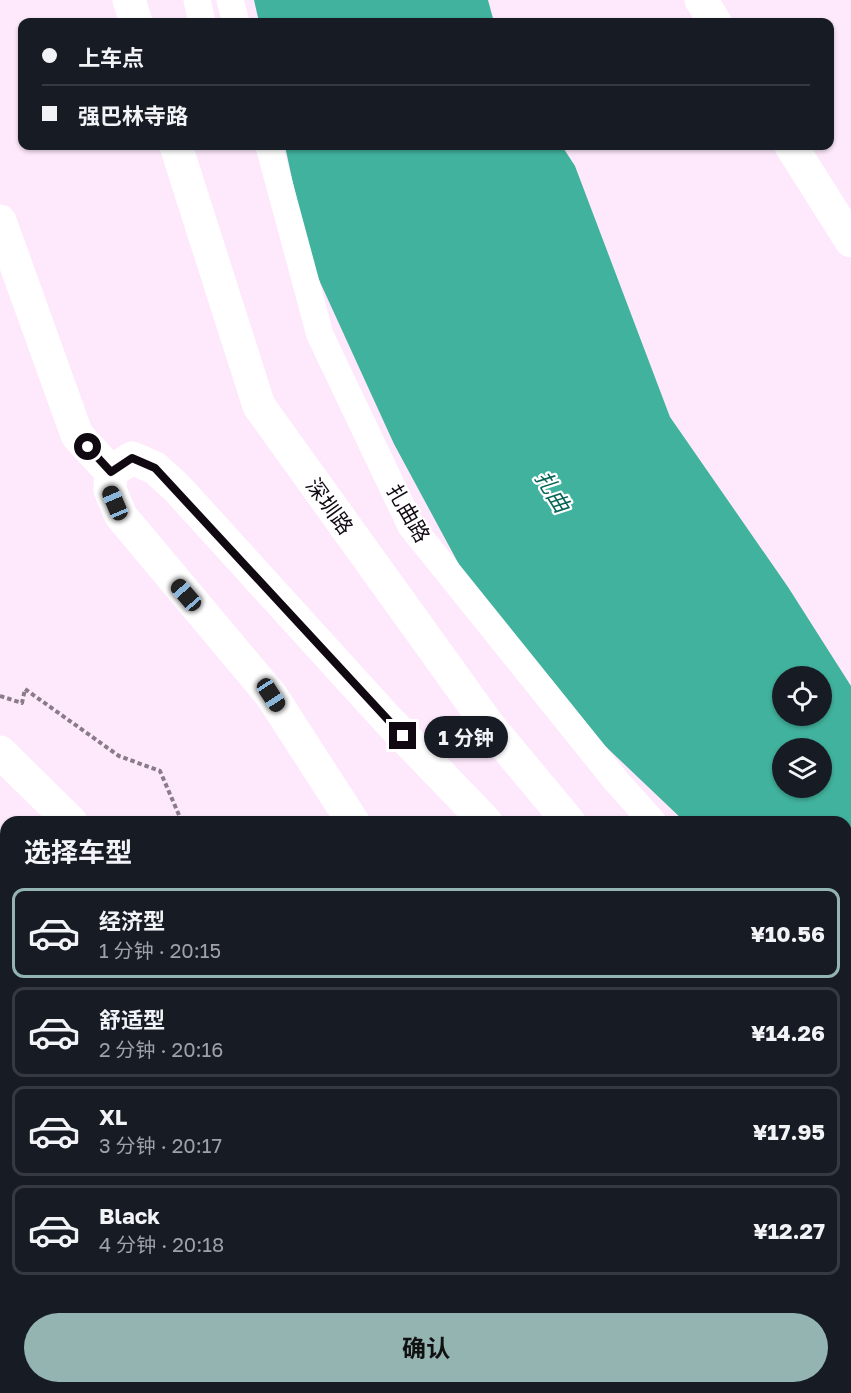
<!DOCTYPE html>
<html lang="zh">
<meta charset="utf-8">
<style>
body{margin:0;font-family:"Golos Text","Noto Sans SC",sans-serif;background:#242831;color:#f1f3f6;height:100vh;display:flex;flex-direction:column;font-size:22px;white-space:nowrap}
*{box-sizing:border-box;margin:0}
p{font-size:20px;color:#9ea1a6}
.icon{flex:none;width:33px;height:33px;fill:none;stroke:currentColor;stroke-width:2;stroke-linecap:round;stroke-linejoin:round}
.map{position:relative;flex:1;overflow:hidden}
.sheet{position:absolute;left:0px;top:816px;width:852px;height:578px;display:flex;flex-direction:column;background:#171b24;border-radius:18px 18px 0 0;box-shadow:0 2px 4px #0004}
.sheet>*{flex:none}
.guide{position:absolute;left:18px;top:18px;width:816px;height:132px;border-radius:12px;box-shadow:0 2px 4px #0004;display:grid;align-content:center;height:132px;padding:0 24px;background:#171b24}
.fabs{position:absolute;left:772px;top:666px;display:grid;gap:12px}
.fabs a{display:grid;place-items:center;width:60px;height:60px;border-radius:50%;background:#171b24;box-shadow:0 2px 4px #0004;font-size:30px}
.end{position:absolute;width:27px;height:27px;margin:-14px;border:8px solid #110911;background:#fff;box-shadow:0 0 0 3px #fff}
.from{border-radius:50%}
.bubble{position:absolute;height:42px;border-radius:21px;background:#171b24;box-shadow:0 2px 4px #0004;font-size:20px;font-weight:700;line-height:42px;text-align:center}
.car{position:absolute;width:18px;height:36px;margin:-18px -9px;border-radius:8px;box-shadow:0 0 4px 2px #0007;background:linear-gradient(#222 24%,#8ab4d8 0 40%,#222 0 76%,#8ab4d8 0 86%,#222 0)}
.guide b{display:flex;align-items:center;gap:21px;height:57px;font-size:22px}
.guide b+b{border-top:2px solid #363941}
.guide i{width:15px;height:15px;background:#f1f3f6}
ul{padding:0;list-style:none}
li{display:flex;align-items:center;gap:18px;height:90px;margin:0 12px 9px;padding:0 12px;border:3px solid #363941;border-radius:12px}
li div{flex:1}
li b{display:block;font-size:22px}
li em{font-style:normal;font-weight:700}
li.on{border-color:#93b4b0}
li>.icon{width:54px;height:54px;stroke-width:1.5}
h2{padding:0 24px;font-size:27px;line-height:72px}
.button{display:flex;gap:12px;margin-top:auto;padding:12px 24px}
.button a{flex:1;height:69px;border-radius:36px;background:#93b4b0;color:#111;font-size:24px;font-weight:700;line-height:69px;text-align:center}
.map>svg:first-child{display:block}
.water{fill:#41b29d;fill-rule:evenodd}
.building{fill:#f6b8f4}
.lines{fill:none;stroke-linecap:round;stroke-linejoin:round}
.path{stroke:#8a7b89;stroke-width:4;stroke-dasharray:4.5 3;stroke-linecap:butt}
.service{stroke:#fff;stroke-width:14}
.minor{stroke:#fff;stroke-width:27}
.tertiary{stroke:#fff;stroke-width:33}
.secondary{stroke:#fff;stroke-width:33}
.primary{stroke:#fff;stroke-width:33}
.route{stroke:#110911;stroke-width:8}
.labels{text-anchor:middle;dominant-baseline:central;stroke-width:4.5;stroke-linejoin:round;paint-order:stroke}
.street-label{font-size:21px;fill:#110911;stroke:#fff}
.water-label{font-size:22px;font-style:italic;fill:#066557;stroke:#fff}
</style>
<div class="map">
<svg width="851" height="1393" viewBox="0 0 851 1393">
<rect width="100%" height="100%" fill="#fee9fc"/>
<!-- water -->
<path class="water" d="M254 0H488L494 22H259Z
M285 146H562L575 166 670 417 788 587 851 686V990L846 984V822H685L602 743 462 570 394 444 309 258ZM783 676H822V716H783ZM783 748H822V788H783Z"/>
<!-- building -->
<path class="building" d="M851 1070V1099L846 1103V1074Z
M846 1106 851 1112V1151L846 1144Z
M846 1258 851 1264V1276L846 1280Z
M851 1293V1314L847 1316 851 1321V1356L846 1349V1297Z
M98 1388H126L129 1393H86Z
M152 1388H167L155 1393Z
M258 1388H284L286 1393H245Z
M438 1388H460L462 1393H440Z
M524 1388H541L545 1393H528Z
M784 1388H817L822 1393H789Z"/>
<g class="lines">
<!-- path -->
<path class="path" d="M0 696 22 703 25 689 119 756 160 771 182 822
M846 1168 851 1174"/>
<!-- service -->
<path class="service" d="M140 1388 143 1393
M301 1388 304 1393
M52 1393 64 1388
M201 1393 213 1388"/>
<!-- minor -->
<path class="minor" d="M197 0 202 22
M230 0 236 22
M269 146 320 335 411 526 617 782 653 822
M846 1037 851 1042
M0 1230 6 1226
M389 1393 394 1388"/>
<!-- tertiary -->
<path class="tertiary" d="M0 221 77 435 111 472
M0 752 71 822
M353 822 271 695 121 516 110 490 111 472 132 458 155 468 177 488 387 719 486 822
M601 1388 605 1393
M703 1388 707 1393"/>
<!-- secondary -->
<path class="secondary" d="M129 0 136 22
M176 146 259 406 489 726 569 822
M846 1207 851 1213"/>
<!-- primary -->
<path class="primary" d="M701 0 715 22
M791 146 851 241
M846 998 851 994"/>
</g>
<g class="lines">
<!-- route -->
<path class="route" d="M88 447 111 472 132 458 155 468 403 736"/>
</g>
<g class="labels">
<!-- street labels -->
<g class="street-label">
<text transform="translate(330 506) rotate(54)">深圳路</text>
<text transform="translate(409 513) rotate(60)">扎曲路</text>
</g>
<!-- water labels -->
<g class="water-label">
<text transform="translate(553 491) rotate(58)">扎曲</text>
</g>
</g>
</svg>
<div class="fabs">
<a><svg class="icon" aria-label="locate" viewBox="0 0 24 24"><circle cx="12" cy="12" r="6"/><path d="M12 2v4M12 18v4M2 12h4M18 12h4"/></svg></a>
<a><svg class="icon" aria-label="layers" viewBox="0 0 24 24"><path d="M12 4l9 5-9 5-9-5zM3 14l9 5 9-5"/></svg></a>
</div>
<i class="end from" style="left:88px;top:447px"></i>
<i class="end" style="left:403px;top:736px"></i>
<div class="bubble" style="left:424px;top:716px;width:84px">1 分钟</div>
<i class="car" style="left:115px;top:503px;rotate:337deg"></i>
<i class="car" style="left:186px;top:595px;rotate:319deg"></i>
<i class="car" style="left:271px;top:695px;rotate:147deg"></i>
<div class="guide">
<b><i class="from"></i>上车点</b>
<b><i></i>强巴林寺路</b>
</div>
<section class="sheet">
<h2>选择车型</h2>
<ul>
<li class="on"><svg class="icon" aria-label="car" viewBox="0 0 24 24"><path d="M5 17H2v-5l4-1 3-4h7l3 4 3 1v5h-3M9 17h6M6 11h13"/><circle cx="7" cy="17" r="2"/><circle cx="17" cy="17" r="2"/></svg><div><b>经济型</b><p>1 分钟 · 20:15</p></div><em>¥10.56</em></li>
<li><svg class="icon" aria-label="car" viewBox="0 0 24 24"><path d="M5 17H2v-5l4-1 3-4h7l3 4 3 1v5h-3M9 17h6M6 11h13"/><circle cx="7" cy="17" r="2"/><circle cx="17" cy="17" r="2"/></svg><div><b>舒适型</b><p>2 分钟 · 20:16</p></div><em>¥14.26</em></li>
<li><svg class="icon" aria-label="car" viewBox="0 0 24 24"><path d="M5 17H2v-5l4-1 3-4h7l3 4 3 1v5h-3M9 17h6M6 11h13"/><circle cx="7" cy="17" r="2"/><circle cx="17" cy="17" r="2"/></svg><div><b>XL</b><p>3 分钟 · 20:17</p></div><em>¥17.95</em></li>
<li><svg class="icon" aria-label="car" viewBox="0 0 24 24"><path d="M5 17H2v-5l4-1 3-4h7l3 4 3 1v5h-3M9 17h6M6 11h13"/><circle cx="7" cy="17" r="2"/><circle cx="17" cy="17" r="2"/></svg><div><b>Black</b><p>4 分钟 · 20:18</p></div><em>¥12.27</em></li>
</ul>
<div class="button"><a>确认</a></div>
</section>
</div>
